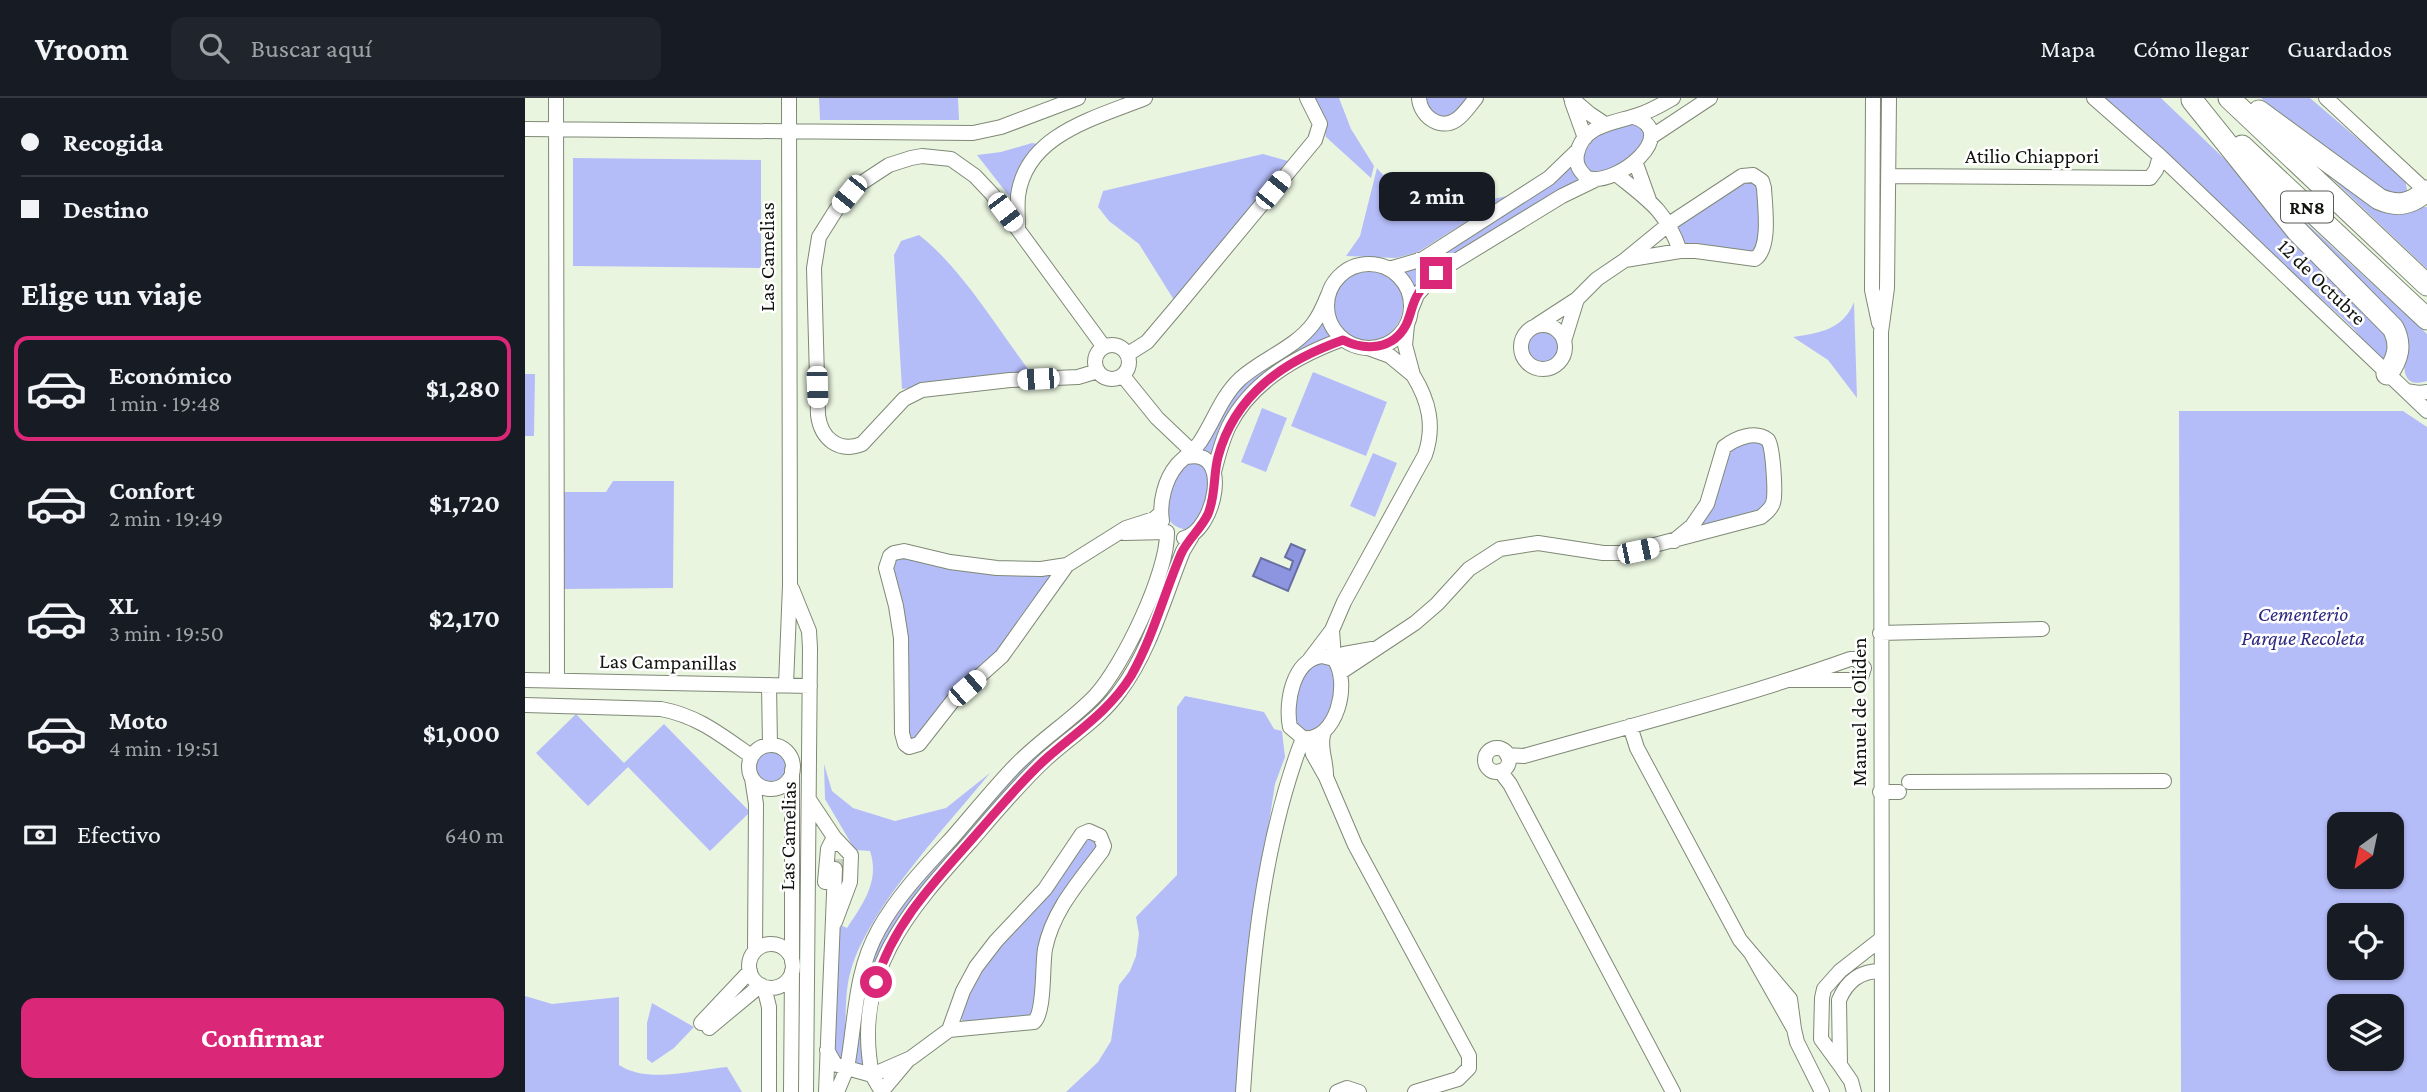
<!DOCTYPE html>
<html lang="es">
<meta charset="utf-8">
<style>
body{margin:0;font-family:"Crimson Pro",serif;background:#20242c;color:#f1f3f6;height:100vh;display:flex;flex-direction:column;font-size:26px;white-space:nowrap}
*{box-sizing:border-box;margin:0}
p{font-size:23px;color:#9ea1a6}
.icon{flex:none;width:38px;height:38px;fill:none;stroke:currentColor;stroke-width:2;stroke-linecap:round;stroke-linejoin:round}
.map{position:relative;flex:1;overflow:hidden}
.side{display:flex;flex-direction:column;background:#171b24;width:525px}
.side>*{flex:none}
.banner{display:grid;align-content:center;height:154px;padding:0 21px;background:#171b24}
.needle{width:46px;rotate:213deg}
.controls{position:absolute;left:1802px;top:714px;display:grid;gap:14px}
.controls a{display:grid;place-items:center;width:77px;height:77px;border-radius:14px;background:#171b24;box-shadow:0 2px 5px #0004;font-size:35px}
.end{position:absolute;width:32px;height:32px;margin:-16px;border:9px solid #db2777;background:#fff;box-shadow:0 0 0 4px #fff}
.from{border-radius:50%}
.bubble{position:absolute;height:49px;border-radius:14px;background:#171b24;box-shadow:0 2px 5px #0004;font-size:23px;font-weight:700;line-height:49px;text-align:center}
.car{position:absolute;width:21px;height:42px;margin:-21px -10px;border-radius:9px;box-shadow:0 0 5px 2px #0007;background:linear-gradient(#fff 24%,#345 0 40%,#fff 0 76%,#345 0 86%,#fff 0)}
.banner b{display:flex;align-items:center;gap:24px;height:66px;font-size:26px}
.banner b+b{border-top:2px solid #363941}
.banner i{width:18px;height:18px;background:#f1f3f6}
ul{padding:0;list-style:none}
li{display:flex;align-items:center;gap:21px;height:105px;margin:0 14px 10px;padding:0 7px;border:4px solid transparent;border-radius:14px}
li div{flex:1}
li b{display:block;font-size:26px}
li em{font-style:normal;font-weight:700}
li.current{border-color:#db2777}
li>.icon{width:63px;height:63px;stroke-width:1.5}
h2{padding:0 21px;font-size:32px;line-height:84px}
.pay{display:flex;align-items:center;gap:18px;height:77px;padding:0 21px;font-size:26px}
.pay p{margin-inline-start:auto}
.primary-button{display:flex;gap:14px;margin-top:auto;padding:14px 21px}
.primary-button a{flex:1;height:80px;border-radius:14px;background:#db2777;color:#fff;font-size:28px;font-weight:700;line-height:80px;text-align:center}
header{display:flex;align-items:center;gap:42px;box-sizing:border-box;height:98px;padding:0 35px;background:#171b24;border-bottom:2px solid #363941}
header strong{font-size:33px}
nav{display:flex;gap:38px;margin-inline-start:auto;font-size:24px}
.search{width:490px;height:63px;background:#20242c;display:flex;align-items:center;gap:18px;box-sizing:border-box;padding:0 24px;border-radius:14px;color:#9ea1a6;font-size:26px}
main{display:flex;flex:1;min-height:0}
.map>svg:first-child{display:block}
.green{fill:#b5bdf9;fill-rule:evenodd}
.water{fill:#8d95e1;stroke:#686fa2;stroke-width:2}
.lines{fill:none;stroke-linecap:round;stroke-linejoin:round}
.minor-tunnel{stroke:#cad3c1;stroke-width:14;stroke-dasharray:14 7;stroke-linecap:butt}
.minor-casing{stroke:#7f8976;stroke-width:16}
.highway-casing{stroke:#7f8976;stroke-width:23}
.minor{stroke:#fff;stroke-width:14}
.highway{stroke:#fff;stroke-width:21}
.route{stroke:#db2777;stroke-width:9}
.labels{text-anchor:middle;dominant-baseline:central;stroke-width:5;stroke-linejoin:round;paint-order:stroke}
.shield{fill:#fff;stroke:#595b57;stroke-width:2}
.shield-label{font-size:19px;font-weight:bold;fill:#12150f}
.street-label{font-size:21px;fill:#12150f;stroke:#fff}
.park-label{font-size:21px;font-style:italic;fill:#2e2980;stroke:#fff}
</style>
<header>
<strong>Vroom</strong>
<div class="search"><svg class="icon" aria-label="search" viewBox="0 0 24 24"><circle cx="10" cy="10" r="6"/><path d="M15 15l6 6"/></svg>Buscar aquí</div>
<nav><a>Mapa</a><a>Cómo llegar</a><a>Guardados</a></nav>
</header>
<main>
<section class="side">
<div class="banner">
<b><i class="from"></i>Recogida</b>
<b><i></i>Destino</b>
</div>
<h2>Elige un viaje</h2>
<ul>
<li class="current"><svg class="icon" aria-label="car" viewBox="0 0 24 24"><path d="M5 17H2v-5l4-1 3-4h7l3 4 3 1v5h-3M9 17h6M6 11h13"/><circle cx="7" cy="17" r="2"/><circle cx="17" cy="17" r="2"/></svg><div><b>Económico</b><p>1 min · 19:48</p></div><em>$1,280</em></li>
<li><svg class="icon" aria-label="car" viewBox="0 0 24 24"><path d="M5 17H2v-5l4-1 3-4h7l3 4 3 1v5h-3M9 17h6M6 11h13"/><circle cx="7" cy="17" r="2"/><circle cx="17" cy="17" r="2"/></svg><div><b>Confort</b><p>2 min · 19:49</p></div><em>$1,720</em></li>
<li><svg class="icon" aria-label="car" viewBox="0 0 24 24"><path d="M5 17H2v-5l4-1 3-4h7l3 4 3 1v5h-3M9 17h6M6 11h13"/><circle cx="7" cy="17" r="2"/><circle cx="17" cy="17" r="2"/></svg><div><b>XL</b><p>3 min · 19:50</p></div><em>$2,170</em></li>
<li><svg class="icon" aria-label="car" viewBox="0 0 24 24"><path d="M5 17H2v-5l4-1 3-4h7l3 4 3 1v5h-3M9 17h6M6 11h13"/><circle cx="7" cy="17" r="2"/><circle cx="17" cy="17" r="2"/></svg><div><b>Moto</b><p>4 min · 19:51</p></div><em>$1,000</em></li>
</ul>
<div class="pay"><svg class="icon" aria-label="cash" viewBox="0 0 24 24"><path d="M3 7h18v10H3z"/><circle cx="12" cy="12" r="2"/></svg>Efectivo<p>640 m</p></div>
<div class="primary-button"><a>Confirmar</a></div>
</section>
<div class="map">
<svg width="1902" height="994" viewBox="0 0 1902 994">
<rect width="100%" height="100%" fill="#eaf5e0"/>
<!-- green -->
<path class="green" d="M294 0H433L434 22H295Z
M785 0H814L826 31 849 68 846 80 801 39 799 29Z
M897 0H945L924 21 912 19Z
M1580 0H1636L1711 72 1862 228 1863 259 1858 261 1844 251 1829 231Z
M1736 0H1785L1880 81 1882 92 1878 97 1862 98 1780 37Z
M1105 22 1116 28 1122 37 1111 57 1078 76 1064 74 1057 67C1057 51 1073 34 1087 26 1092 24 1100 23 1105 22Z
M507 45 513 46 490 97 484 98 452 57 476 54Z
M1779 54 1884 109H1902V171Z
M738 56 763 63 649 202 614 146 584 123 573 109 578 93Z
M48 60 236 62V170L48 168Z
M1048 66 1058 81 1037 90 896 179 887 191 876 174 896 170 1034 80Z
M852 70C866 88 899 107 923 108 942 108 963 102 982 98L893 154 871 160 821 158 835 138Z
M1222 81 1234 86 1235 149 1229 157 1163 149 1154 143 1151 130Z
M1755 101 1902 236V283C1877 291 1879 271 1879 253Z
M394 137C436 169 474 233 506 275L377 291 369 157 376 143Z
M806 207a36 36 0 1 1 72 0a36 36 0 1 1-72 0Z
M1329 204 1332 300 1303 262 1268 239C1294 235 1318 232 1329 204Z
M799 218 800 226 810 239C790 243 774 252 757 264 717 290 697 314 688 362L677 354 701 308 720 284Z
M999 249a18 18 0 1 1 36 0a18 18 0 1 1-36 0Z
M788 274 862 304 841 358 766 328Z
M0 276H10L9 338H0Z
M737 310 762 320 741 374 716 364Z
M1654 313H1878L1902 329V994H1656ZM1867 726V779H1815V726ZM1867 817V870H1815V817ZM1867 908V961H1815V908Z
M1234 341 1239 344C1247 421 1247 411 1176 431L1173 423 1204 349Z
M848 355 872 365 850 419 825 408Z
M669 362 682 370C684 395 684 417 661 432 654 430 646 427 643 420 635 400 652 371 669 362Z
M88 383H149L148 490 39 491 38 394H81Z
M365 458 425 464 542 467 487 546 384 649Z
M787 565H804L812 577C809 602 809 615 789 633L772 631C765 595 767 594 787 565Z
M660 598 739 614 749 631 757 633 760 659 750 686 724 852 712 994H541L573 964 586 943 594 887 605 873 611 858 614 836 611 819 652 777V609Z
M51 616 99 665 139 626 225 714 185 753 103 669 63 708 11 655Z
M560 616 562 618 360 845 341 968 327 967 339 874 357 833 394 783 483 682Z
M229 668a16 16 0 1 1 32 0a16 16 0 1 1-32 0Z
M299 666 307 693 328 710 370 723 421 710 465 675C422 728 345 808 326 872 317 902 324 934 316 963L308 953 313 826 322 830C338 806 355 783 345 753L330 752 300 701Z
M561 737 571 740 573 749 542 790 512 913 505 920 440 926 434 918 452 875Z
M0 898 27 906 94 899V967C123 986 169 972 202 969L217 994H0Z
M127 905 169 929 149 950 127 965 122 961V925Z"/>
<!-- water -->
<path class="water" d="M766 446 780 452 763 493 728 478 736 460 765 472 768 463 760 459Z"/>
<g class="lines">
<!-- minor-tunnel -->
<path class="minor-tunnel" d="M316 761V771"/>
<!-- minor casing -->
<g class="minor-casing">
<path id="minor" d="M31 0 32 583
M894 0C895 17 914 33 931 22 939 17 945 7 951 0
M1046 0 1065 16 1080 26
M1348 0 1347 192 1354 225
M1569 0 1635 58 1902 313
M1801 0 1902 94
M1047 4 1060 40
M1109 19C1157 35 1092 89 1062 80 1055 73 1050 67 1052 56 1058 26 1090 25 1113 17 1126 13 1136 7 1148 0
M0 31 448 35 476 29 553 0
M1126 39 1185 0
M1110 63 1124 102
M1091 76C1123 102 1141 112 1155 153
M1364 78 1625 80 1631 72 1635 58
M493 131C493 120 492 109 493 98 501 36 571 20 620 0
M802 208a42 42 0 1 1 84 0a42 42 0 1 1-84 0Z
M864 171 898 161 1024 80 1053 52
M1052 201 1072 181 1100 162 1144 126 1217 78 1228 77 1237 83 1239 90C1240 109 1246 150 1230 161L1171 153H1155L1100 162
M886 212 892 197 911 175 1037 98 1070 82
M996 249a22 22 0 1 1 44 0a22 22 0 1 1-44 0Z
M1012 227 1052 201 1039 243
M570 264a17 17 0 1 1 34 0a17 17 0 1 1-34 0Z
M843 250 865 258 888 277 880 247 882 227
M603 256 622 244 650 211 790 42 795 26 782 0
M573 273 553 279 485 282 397 292 379 301 337 346C314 355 296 341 293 317L289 170 294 139 311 112 335 86 364 67 386 60 397 58 426 61 450 78 467 96 579 249
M598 278 632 320 672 358
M1881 293 1894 295 1902 294
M689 374C693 358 697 342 704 328 726 284 774 257 818 241
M637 423C634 405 640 381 652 367 659 359 668 354 675 344 689 323 696 299 715 281 737 261 770 250 788 226 795 217 799 207 803 197
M659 440C690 433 708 349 662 359
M542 467 516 471 472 470 425 464 379 453 369 455 365 458 361 470 371 508 376 540 377 635 380 646 384 649 394 646 430 600 477 558 542 467 601 430 629 421 636 415
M267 491 284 533 285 550 281 994
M807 532 809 561 819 556 847 551
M1355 535 1517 531
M797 558 809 561C826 584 812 644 778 640L765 629C760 605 768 561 797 558Z
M785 561 807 532 819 504 900 357C910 328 904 303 888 277
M816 574 890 525 912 506 944 471 975 451 1013 445 1078 455H1099L1236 419C1241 415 1246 411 1248 405 1251 396 1248 349 1243 342 1230 332 1211 340 1199 349L1182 406 1167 428 1149 443
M0 582 285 588
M244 587 245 647
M261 587 265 487 264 0
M0 607 136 611C173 618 196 637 226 658
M1105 628 1112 650 1215 842 1265 901 1269 931 1226 855
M784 640 788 656 801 679C802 664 793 647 799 634
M224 669a22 22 0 1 1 44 0a22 22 0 1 1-44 0Z
M960 662a12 12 0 1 1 24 0a12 12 0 1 1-24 0Z
M982 657 999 658C1108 627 1219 599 1325 561H1332L1339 570 1336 579 1329 582H1266
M267 672V864
M975 673 985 686 1148 994
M801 679 830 747 944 958V970L933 981 890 994
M227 680 231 706 230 853
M1384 684 1639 683
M1355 694H1374
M285 703 309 739 311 746
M300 784 303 751 309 739 326 757 325 784 310 824
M1356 841 1315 873 1299 891 1297 900 1296 941 1315 967 1314 902C1322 883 1335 873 1356 873
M224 868a22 22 0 1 1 44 0a22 22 0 1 1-44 0Z
M239 889 244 909V994
M176 925 225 873
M184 930 236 887
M1269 931 1272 944 1297 994
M424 932 438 893 451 869 471 843 520 791 557 736 564 733 575 738 579 748 577 753C554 784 528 812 520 851 517 869 520 914 509 924L424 932 386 960 347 977C327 875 383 813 446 743 470 715 494 686 521 661 546 638 575 621 595 593 625 553 639 500 658 453L667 438
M302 952 310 966 322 970C331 922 329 875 354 831 373 797 401 768 427 740 448 716 468 691 490 668 515 642 546 623 570 598 598 568 643 474 642 434L599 435
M1315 967 1326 983 1329 994
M357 993 383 962
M266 994 267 873
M301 994 310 771
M312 994 322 970 347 977 357 994
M718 994C726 875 735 752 778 640
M812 994 822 990 834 994
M1357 994 1356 234 1362 190 1364 0"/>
</g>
<!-- highway casing -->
<g class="highway-casing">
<path id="highway" d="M1704 0 1902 187
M1667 2 1772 133 1868 230C1877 247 1873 261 1862 276
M1734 13 1854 101C1872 109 1886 107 1901 93
M1717 48 1902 221"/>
</g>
<!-- minor -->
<use href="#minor" class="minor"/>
<!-- highway -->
<use href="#highway" class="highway"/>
</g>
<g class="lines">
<!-- route -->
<path class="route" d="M351 884C369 823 414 779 455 732 477 707 498 681 523 659 553 633 585 612 606 578 628 539 639 496 656 456 663 441 676 431 683 416 691 397 688 378 693 359 710 296 759 263 818 242 840 253 868 252 881 227 886 217 887 205 893 196 898 187 904 181 911 175"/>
</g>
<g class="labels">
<!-- shield labels -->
<rect class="shield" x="1756" y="93.5" width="52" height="31" rx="5"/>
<g class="shield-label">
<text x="1782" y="109">RN8</text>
</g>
<!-- street labels -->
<g class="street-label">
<text x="1507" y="58">Atilio Chiappori</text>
<text transform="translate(242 159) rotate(-90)">Las Camelias</text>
<text transform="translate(1797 184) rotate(44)">12 de Octubre</text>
<text transform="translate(143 564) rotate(1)">Las Campanillas</text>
<text transform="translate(1334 614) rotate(-90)">Manuel de Oliden</text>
<text transform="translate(263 738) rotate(-89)">Las Camelias</text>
</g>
<!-- park labels -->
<g class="park-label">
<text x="1778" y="516">Cementerio<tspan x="1778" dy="24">Parque Recoleta</tspan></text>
</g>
</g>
</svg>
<div class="controls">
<a><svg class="needle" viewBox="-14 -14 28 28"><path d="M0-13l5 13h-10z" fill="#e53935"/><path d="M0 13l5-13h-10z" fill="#9ea1a6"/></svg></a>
<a><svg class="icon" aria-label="locate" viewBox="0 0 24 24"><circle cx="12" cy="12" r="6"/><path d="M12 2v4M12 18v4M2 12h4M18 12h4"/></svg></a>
<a><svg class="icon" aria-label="layers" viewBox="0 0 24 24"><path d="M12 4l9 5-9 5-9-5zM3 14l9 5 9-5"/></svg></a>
</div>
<i class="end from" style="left:351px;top:884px"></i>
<i class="end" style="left:911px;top:175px"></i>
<div class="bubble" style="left:854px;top:74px;width:116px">2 min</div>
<i class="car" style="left:748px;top:92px;rotate:39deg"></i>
<i class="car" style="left:324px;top:96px;rotate:219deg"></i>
<i class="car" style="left:480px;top:114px;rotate:143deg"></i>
<i class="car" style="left:513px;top:281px;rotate:267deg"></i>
<i class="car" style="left:292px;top:289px;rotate:178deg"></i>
<i class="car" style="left:1113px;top:453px;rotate:78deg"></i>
<i class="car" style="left:442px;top:590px;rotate:49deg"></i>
</div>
</main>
